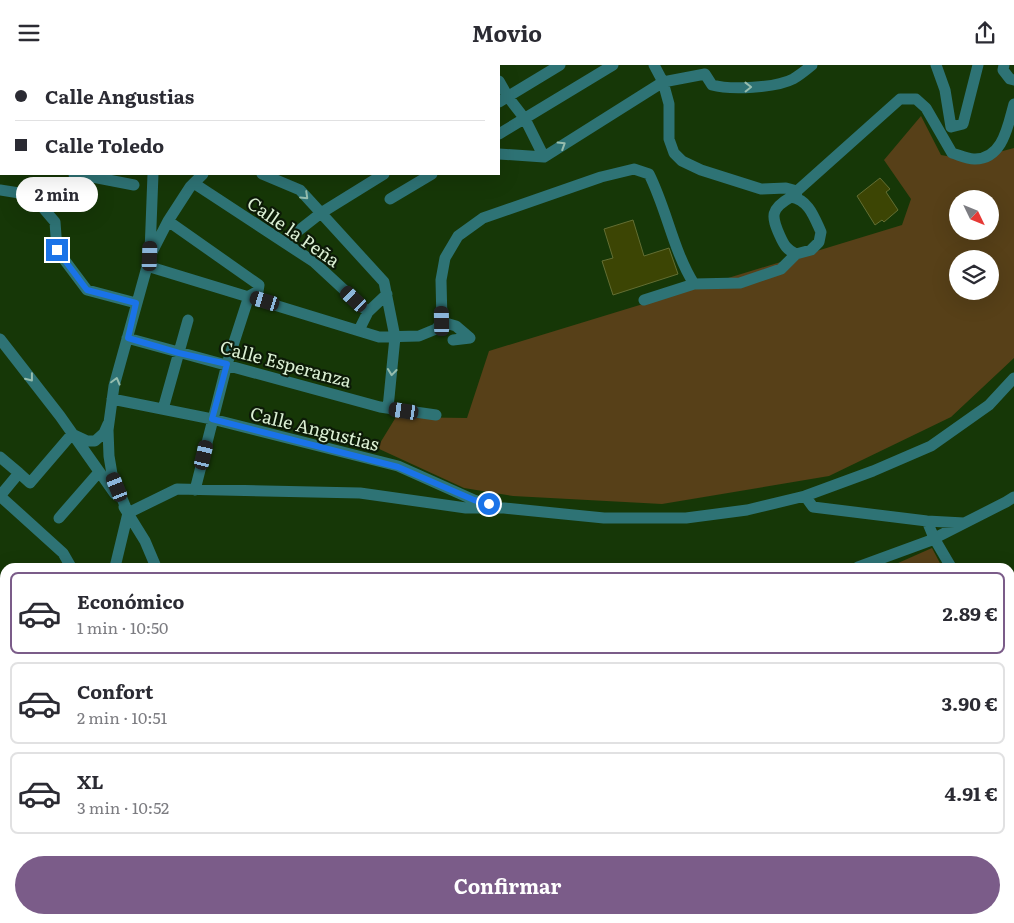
<!DOCTYPE html>
<html lang="es">
<meta charset="utf-8">
<style>
body{margin:0;font-family:Literata,serif;background:#f2f2f3;color:#2b2b33;height:100vh;display:flex;flex-direction:column;font-size:19px;white-space:nowrap}
*{box-sizing:border-box;margin:0}
p{font-size:16px;color:#7c7c81}
.icon{flex:none;width:28px;height:28px;fill:none;stroke:currentColor;stroke-width:2;stroke-linecap:round;stroke-linejoin:round}
.map{position:relative;flex:1;overflow:hidden}
.details{position:absolute;left:0px;top:498px;width:1015px;height:361px;display:flex;flex-direction:column;background:#fff;border-radius:15px 15px 0 0;box-shadow:0 5px 20px #0002}
.details>*{flex:none}
.banner{position:absolute;left:0px;top:0px;width:500px;height:110px;box-shadow:0 5px 20px #0002;display:grid;align-content:center;height:110px;padding:0 15px;background:#fff}
.needle{width:32px;rotate:133deg}
.buttons{position:absolute;left:949px;top:125px;display:grid;gap:10px}
.buttons a{display:grid;place-items:center;width:50px;height:50px;border-radius:50%;background:#fff;box-shadow:0 5px 20px #0002;font-size:25px}
.end{position:absolute;width:22px;height:22px;margin:-11px;border:6px solid #1a73e8;background:#fff;box-shadow:0 0 0 2px #fff}
.from{border-radius:50%}
.bubble{position:absolute;height:35px;border-radius:18px;background:#fff;box-shadow:0 5px 20px #0002;font-size:16px;font-weight:700;line-height:35px;text-align:center}
.car{position:absolute;width:15px;height:30px;margin:-15px -8px;border-radius:6px;box-shadow:0 0 4px 1px #0007;background:linear-gradient(#222 24%,#8ab4d8 0 40%,#222 0 76%,#8ab4d8 0 86%,#222 0)}
.banner b{display:flex;align-items:center;gap:18px;height:48px;font-size:19px}
.banner b+b{border-top:1px solid #e1e1e2}
.banner i{width:12px;height:12px;background:#2b2b33}
ul{padding:9px 0 0;list-style:none}
li{display:flex;align-items:center;gap:15px;height:82px;margin:0 10px 8px;padding:0 5px;border:2px solid #e1e1e2;border-radius:8px}
li div{flex:1}
li b{display:block;font-size:19px}
li em{font-style:normal;font-weight:700}
li.selected{border-color:#7b5c89}
li>.icon{width:45px;height:45px;stroke-width:1.5}
.primary-button{display:flex;gap:10px;margin-top:auto;padding:10px 15px}
.primary-button a{flex:1;height:58px;border-radius:30px;background:#7b5c89;color:#fff;font-size:20px;font-weight:700;line-height:58px;text-align:center}
header{display:flex;justify-content:space-between;align-items:center;height:65px;padding:0 15px;background:#fff;font-size:22px;font-weight:700}
.map>svg:first-child{display:block}
.green{fill:#574018;fill-rule:evenodd}
.building{fill:#3c4504;stroke:#636e33}
.lines{fill:none;stroke-linecap:round;stroke-linejoin:round}
.minor{stroke:#2e7375;stroke-width:11}
.rail{stroke:#76916b;stroke-width:3;stroke-dasharray:10 5;stroke-linecap:butt}
.oneway{stroke:#96bdae}
.route{stroke:#1a73e8;stroke-width:6}
.labels{text-anchor:middle;dominant-baseline:central;stroke-width:4.5;stroke-linejoin:round;paint-order:stroke}
.street-label{font-size:18px;fill:#dbefd4;stroke:#0c1a07}
</style>
<header><svg class="icon" aria-label="menu" viewBox="0 0 24 24"><path d="M4 6h16M4 12h16M4 18h16"/></svg>Movio<svg class="icon" aria-label="share" viewBox="0 0 24 24"><path d="M12 15V3M7 8l5-5 5 5M5 13v7h14v-7"/></svg></header>
<div class="map">
<svg width="1014" height="858" viewBox="0 0 1014 858">
<rect width="100%" height="100%" fill="#163707"/>
<!-- green -->
<path class="green" d="M921 51 941 90 969 95 1014 83V293L951 352 829 411 662 439 513 431 464 423 377 383 396 352 467 353 489 286 902 160 911 134 884 95ZM958 134H990V166H958ZM958 194H990V226H958Z
M932 483 942 502H889Z
M5 779V854H272L274 858H0V788Z"/>
<!-- building -->
<path class="building" d="M880 113 890 124 886 127 898 145 884 157 882 155 875 160 857 131Z
M633 155 644 191 669 183 678 209 613 230 602 196 613 193 604 164Z"/>
<g class="lines">
<!-- minor -->
<path class="minor" d="M374 0 375 1
M490 0 491 1
M654 0 663 17 669 39V74L674 88 682 96 701 105 761 124 786 123 797 126
M936 0 945 25 951 62 963 59 978 0
M1004 0 1003 5 1010 14 1014 15
M55 1V0
M99 1V0
M179 1V0
M310 1 312 0
M446 1 447 0
M705 9 712 20C730 25 776 23 793 14 800 10 806 5 812 0
M499 16 508 32 525 54 544 92
M499 37 560 0
M0 46H1
M499 69 613 0
M0 82H1
M499 89 544 92 663 17 705 9
M74 109 77 130
M77 109 134 120
M262 109 300 125 384 217 395 272 388 343
M195 119 314 197 368 247
M0 125 32 130 55 157 57 185 87 225 136 238
M796 133 797 126 900 34H916L926 43 952 88C959 90 967 94 974 94 1003 95 1008 60 1014 39
M390 134 432 109
M168 156 259 220 258 226 249 231
M284 177 321 148 384 109
M150 187 153 109
M147 201 379 272 419 271 436 264 442 257 441 215 445 193 458 171 483 153 601 112 634 104 649 109C667 145 673 185 694 219L644 235
M694 219 740 218 781 204 796 189 811 185 819 177 821 167C814 152 809 135 791 132 770 144 771 151 780 171 784 180 787 185 796 189
M442 257 456 261 470 273 453 275
M359 265 368 247 387 229
M127 273 380 342 436 350
M0 274 60 351 115 429
M112 334 212 354 398 401 474 435 487 439
M163 344 188 255
M0 392 19 408 0 431
M19 408 30 418 72 369 87 376H95L104 368 108 359
M195 425 227 299 249 231
M0 431 63 488 71 502
M805 431 813 442 927 456 964 458
M124 442 145 476 156 502
M128 448 177 424 360 428 466 443H504L604 453H686L747 445 805 431 873 406 931 381 989 340 1014 313
M128 448 112 409 109 391 108 365 114 321 150 191 168 156 190 122 203 109
M59 453 99 407
M927 456 934 473 951 502
M115 502 128 448
M858 502 929 476 1006 437 1014 432
M1010 602 1014 608
M0 603 5 607
M1010 639 1014 635
M1010 697 1014 695
M1010 729 1014 726
M1010 751 1014 748
M0 765 5 756
M1010 837 1014 835
M338 854 343 858
M378 854 383 858
M544 854 545 858
M607 854V858
M644 858 655 854
M713 858 725 854
M771 858 782 854
M968 858 975 854"/>
<!-- rail -->
<path class="rail" d="M1010 805 1014 803
M887 858 897 854"/>
</g>
<!-- one-way arrows -->
<defs><path id="oneway-chevron" d="M-2-3.5L2.5 0L-2 3.5" fill="none" stroke-width="1.6" stroke-linecap="round" stroke-linejoin="round" transform="scale(1.25)"/></defs>
<g class="oneway">
<use href="#oneway-chevron" transform="translate(748 22) rotate(-1)"/>
<use href="#oneway-chevron" transform="translate(562 80) rotate(-32)"/>
<use href="#oneway-chevron" transform="translate(305 131) rotate(44)"/>
<use href="#oneway-chevron" transform="translate(392 307) rotate(96)"/>
<use href="#oneway-chevron" transform="translate(30 313) rotate(52)"/>
<use href="#oneway-chevron" transform="translate(116 316) rotate(-75)"/>
</g>
<g class="lines">
<!-- route -->
<path class="route" d="M57 185 87 225 136 238 128 273 179 288 227 299 212 354 398 402 474 435 489 439"/>
</g>
<g class="labels">
<!-- street labels -->
<g class="street-label">
<text transform="translate(294 166) rotate(35)">Calle la Peña</text>
<text transform="translate(286 298) rotate(15)">Calle Esperanza</text>
<text transform="translate(315 363) rotate(14)">Calle Angustias</text>
</g>
</g>
</svg>
<div class="buttons">
<a><svg class="needle" viewBox="-14 -14 28 28"><path d="M0-13l5 13h-10z" fill="#e53935"/><path d="M0 13l5-13h-10z" fill="#7c7c81"/></svg></a>
<a><svg class="icon" aria-label="layers" viewBox="0 0 24 24"><path d="M12 4l9 5-9 5-9-5zM3 14l9 5 9-5"/></svg></a>
</div>
<i class="end from" style="left:489px;top:439px"></i>
<i class="end" style="left:57px;top:185px"></i>
<div class="bubble" style="left:16px;top:112px;width:82px">2 min</div>
<i class="car" style="left:150px;top:191px;rotate:2deg"></i>
<i class="car" style="left:354px;top:234px;rotate:313deg"></i>
<i class="car" style="left:265px;top:236px;rotate:287deg"></i>
<i class="car" style="left:442px;top:256px;rotate:359deg"></i>
<i class="car" style="left:404px;top:346px;rotate:279deg"></i>
<i class="car" style="left:204px;top:390px;rotate:13deg"></i>
<i class="car" style="left:117px;top:422px;rotate:338deg"></i>
<div class="banner">
<b><i class="from"></i>Calle Angustias</b>
<b><i></i>Calle Toledo</b>
</div>
<section class="details">
<ul>
<li class="selected"><svg class="icon" aria-label="car" viewBox="0 0 24 24"><path d="M5 17H2v-5l4-1 3-4h7l3 4 3 1v5h-3M9 17h6M6 11h13"/><circle cx="7" cy="17" r="2"/><circle cx="17" cy="17" r="2"/></svg><div><b>Económico</b><p>1 min · 10:50</p></div><em>2.89 €</em></li>
<li><svg class="icon" aria-label="car" viewBox="0 0 24 24"><path d="M5 17H2v-5l4-1 3-4h7l3 4 3 1v5h-3M9 17h6M6 11h13"/><circle cx="7" cy="17" r="2"/><circle cx="17" cy="17" r="2"/></svg><div><b>Confort</b><p>2 min · 10:51</p></div><em>3.90 €</em></li>
<li><svg class="icon" aria-label="car" viewBox="0 0 24 24"><path d="M5 17H2v-5l4-1 3-4h7l3 4 3 1v5h-3M9 17h6M6 11h13"/><circle cx="7" cy="17" r="2"/><circle cx="17" cy="17" r="2"/></svg><div><b>XL</b><p>3 min · 10:52</p></div><em>4.91 €</em></li>
</ul>
<div class="primary-button"><a>Confirmar</a></div>
</section>
</div>
